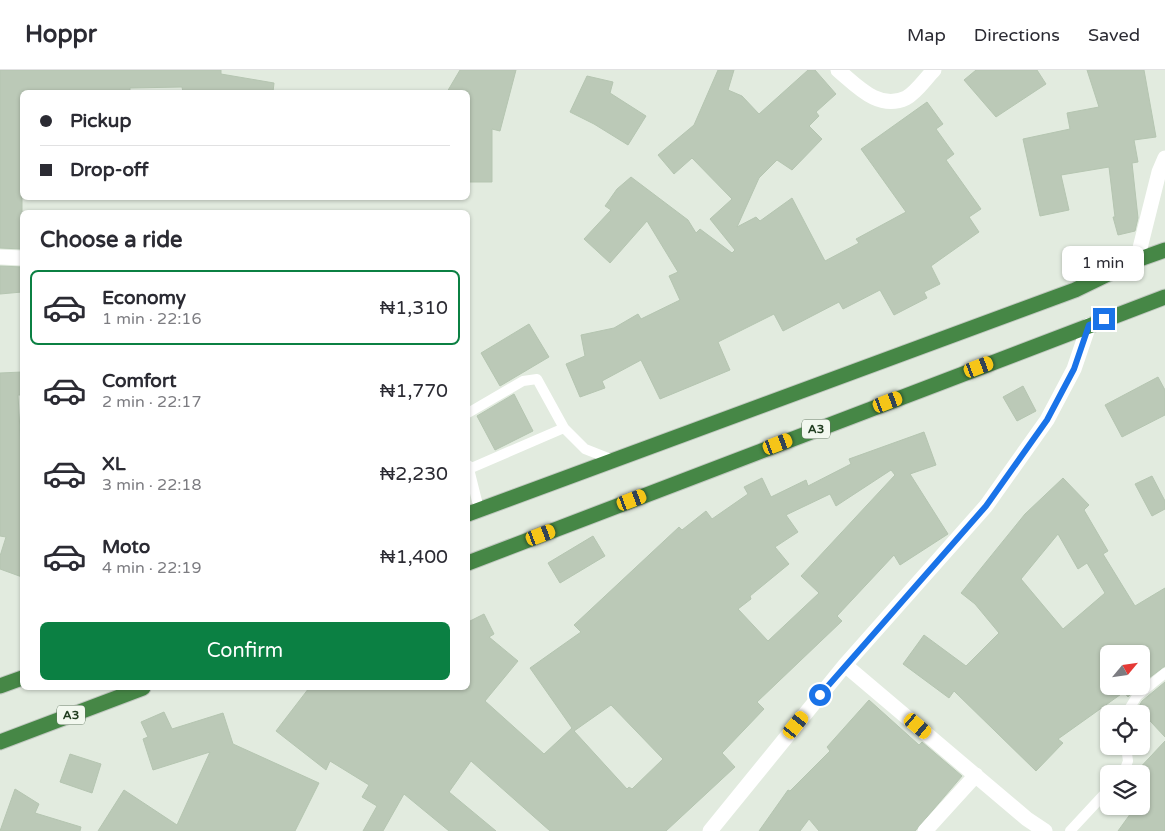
<!DOCTYPE html>
<meta charset="utf-8">
<style>
body{margin:0;font-family:"Varela Round",sans-serif;background:#f2f2f3;color:#2b2b33;height:100vh;display:flex;flex-direction:column;font-size:19px;white-space:nowrap}
*{box-sizing:border-box;margin:0}
p{font-size:16px;color:#7c7c81}
.icon{flex:none;width:28px;height:28px;fill:none;stroke:currentColor;stroke-width:2;stroke-linecap:round;stroke-linejoin:round}
.map{position:relative;flex:1;overflow:hidden}
.drawer{position:absolute;left:20px;top:140px;width:450px;height:480px;display:flex;flex-direction:column;background:#fff;border-radius:8px;box-shadow:0 1px 4px #0004}
.drawer>*{flex:none}
.top-card{position:absolute;left:20px;top:20px;width:450px;height:110px;border-radius:8px;box-shadow:0 1px 4px #0004;display:grid;align-content:center;height:110px;padding:0 20px;background:#fff}
.needle{width:32px;rotate:61deg}
.controls{position:absolute;left:1100px;top:575px;display:grid;gap:10px}
.controls a{display:grid;place-items:center;width:50px;height:50px;border-radius:8px;background:#fff;box-shadow:0 1px 4px #0004;font-size:25px}
.end{position:absolute;width:22px;height:22px;margin:-11px;border:6px solid #1a73e8;background:#fff;box-shadow:0 0 0 2px #fff}
.from{border-radius:50%}
.bubble{position:absolute;height:35px;border-radius:8px;background:#fff;box-shadow:0 1px 4px #0004;font-size:16px;font-weight:600;line-height:35px;text-align:center}
.car{position:absolute;width:15px;height:30px;margin:-15px -8px;border-radius:6px;box-shadow:0 0 4px 1px #0007;background:linear-gradient(#f5c518 24%,#345 0 40%,#f5c518 0 76%,#345 0 86%,#f5c518 0)}
.top-card b{display:flex;align-items:center;gap:18px;height:48px;font-size:19px}
.top-card b+b{border-top:1px solid #e1e1e2}
.top-card i{width:12px;height:12px;background:#2b2b33}
ul{padding:0;list-style:none}
li{display:flex;align-items:center;gap:15px;height:75px;margin:0 10px 8px;padding:0 10px;border:2px solid transparent;border-radius:8px}
li div{flex:1}
li b{display:block;font-size:19px}
li em{font-style:normal;font-weight:600}
li.on{border-color:#0b8043}
li>.icon{width:45px;height:45px;stroke-width:1.5}
h2{padding:0 20px;font-size:22px;line-height:60px}
.button{display:flex;gap:10px;margin-top:auto;padding:10px 20px}
.button a{flex:1;height:58px;border-radius:8px;background:#0b8043;color:#fff;font-size:20px;font-weight:600;line-height:58px;text-align:center}
header{display:flex;align-items:center;gap:30px;box-sizing:border-box;height:70px;padding:0 25px;background:#fff;border-bottom:1px solid #e1e1e2}
header strong{font-size:24px}
nav{display:flex;gap:28px;margin-inline-start:auto;font-size:18px}
.map>svg:first-child{display:block}
.building{fill:#bbc9b7;stroke:#b5c5b1;fill-rule:evenodd}
.lines{fill:none;stroke-linecap:round;stroke-linejoin:round}
.trunk-casing{stroke:#c1c8c0;stroke-width:17}
.service{stroke:#fff;stroke-width:10}
.minor{stroke:#fff;stroke-width:15}
.trunk{stroke:#468746;stroke-width:15}
.route{stroke:#1a73e8;stroke-width:6}
.labels{text-anchor:middle;dominant-baseline:central;stroke-width:5;stroke-linejoin:round;paint-order:stroke}
.shield{fill:#f2f8ef;stroke:#5f745d;stroke-width:1}
.shield-label{font-size:12px;font-weight:bold;fill:#203c1f}
</style>
<header>
<strong>Hoppr</strong>
<nav><a>Map</a><a>Directions</a><a>Saved</a></nav>
</header>
<div class="map">
<svg width="1165" height="761" viewBox="0 0 1165 761">
<rect width="100%" height="100%" fill="#e2ebdf"/>
<!-- building -->
<path class="building" d="M0 0H221V4L274 13 273 22H183L182 17 130 18V22H22V179L0 178Z
M460 0H516L500 61 492 59V112H468V22H447Z
M718 0H734L728 20 742 26 759 44 808 0H815L836 24 816 42 819 46 809 56 822 69 792 100 777 90 759 108 737 157 756 147 760 151 792 128 825 191 859 173 856 169 906 142 861 79 927 32 943 54 936 59 954 84 946 90 981 139 969 147 979 162 931 196 940 214 924 222 927 228 894 245 880 220 843 239 839 232 783 261 774 244 718 272 730 300 660 329 641 290 602 311 605 318 580 327 566 294 585 286 581 265 614 258 638 244 641 249 680 230 669 206 678 202 647 151 610 193 584 169 611 140 605 136 617 119 631 107 688 150 696 163 700 159 732 183 735 180 710 149 732 129 692 88 674 104 658 85 694 55Z
M976 0H1037L1046 14 996 47 964 10Z
M1087 0H1144L1156 67 1134 70 1138 92 1132 93 1138 148 1135 161 1118 165 1113 147H1115L1109 97 1061 105 1069 140 1040 146 1023 69 1070 59 1067 43 1099 37Z
M587 6 613 12 610 23 646 46 628 75 594 54 570 42Z
M0 196 22 197V222L0 224Z
M529 254 549 287 500 316 481 283Z
M22 302V325H18L22 396V507L0 499V486L6 467 0 466V303Z
M1158 307 1165 320V345L1122 367 1105 335Z
M1023 316 1036 341 1017 351 1003 327Z
M514 324 533 361 495 380 477 346Z
M924 362 936 395 910 404 948 464 900 495 894 485 837 546 842 551 757 632 764 639 722 683 735 697 666 761H550L471 691 449 722 496 761H449L404 724 383 761H363L377 736 362 727 369 715 330 691 326 700 276 661 309 618H468V549L470 551 484 544 494 564 489 567 518 591 485 631 544 684 572 658 530 598 581 562 574 555 679 457 682 460 706 441 712 449 748 424 744 417 762 408 771 427 806 410 808 416 851 394 849 389ZM891 400 895 405 801 506 819 523 768 571 738 539 751 529 750 526 789 494 775 477 798 462 786 445 830 424 836 436ZM611 635 663 689 632 719 629 717 627 719 574 661Z
M1152 406 1165 431V439L1152 446 1135 414Z
M1063 408 1089 435 1084 440 1108 481 1103 484 1135 536 1165 518V596L1141 614V584H1109V616H1138L1128 627 1124 622 1058 669 1063 673 1036 701 954 621 949 628 903 594 924 565 966 596 999 563 975 534 961 523 1025 444ZM1058 464 1078 499 1087 493 1105 523 1063 559 1021 509Z
M593 466 605 486 560 513 548 493Z
M1165 612V667L1138 638 1142 631Z
M869 630 919 675 922 672 962 706 915 761H819L809 749 800 761H759L788 720 790 721 830 681 827 677Z
M164 642 172 659 223 643 233 674 319 713 295 761H98L124 720 177 755 210 682 153 700 143 669 148 667 141 652Z
M1165 671V761H1118L1136 736H1141V704L1135 703Z
M70 684 101 694 92 723 60 712Z
M15 719 39 734 35 743 81 757 80 761H0Z"/>
<g class="lines">
<!-- trunk casing -->
<g class="trunk-casing">
<path id="trunk" d="M468 444 1075 220 1137 190 1165 180
M468 493 1165 227
M0 616 22 608
M0 672 143 618"/>
</g>
<!-- service -->
<path class="service" d="M468 343 523 311 537 309 564 358 585 379 613 390
M468 395 479 439
M469 399 564 358
M1126 644 1137 626 1165 603
M1123 704 1128 691 1126 676
M1070 761 1109 719"/>
<!-- minor -->
<path class="minor" d="M838 0C857 16 879 41 906 28 916 23 926 8 934 0
M0 187 22 188
M1137 190 1159 102 1165 88
M845 595 1027 749 1045 761
M710 761 845 595 986 436 1047 350 1074 299 1089 255
M925 761 976 705"/>
<!-- trunk -->
<use href="#trunk" class="trunk"/>
</g>
<g class="lines">
<!-- route -->
<path class="route" d="M820 625 986 436 1047 350 1074 299 1089 255 1104 249"/>
</g>
<g class="labels">
<!-- shield labels -->
<g class="shield">
<rect x="802" y="349.5" width="28" height="19" rx="4"/>
<rect x="57" y="635.5" width="28" height="19" rx="4"/>
</g>
<g class="shield-label">
<text x="816" y="359">A3</text>
<text x="71" y="645">A3</text>
</g>
</g>
</svg>
<div class="controls">
<a><svg class="needle" viewBox="-14 -14 28 28"><path d="M0-13l5 13h-10z" fill="#e53935"/><path d="M0 13l5-13h-10z" fill="#7c7c81"/></svg></a>
<a><svg class="icon" aria-label="locate" viewBox="0 0 24 24"><circle cx="12" cy="12" r="6"/><path d="M12 2v4M12 18v4M2 12h4M18 12h4"/></svg></a>
<a><svg class="icon" aria-label="layers" viewBox="0 0 24 24"><path d="M12 4l9 5-9 5-9-5zM3 14l9 5 9-5"/></svg></a>
</div>
<i class="end from" style="left:820px;top:625px"></i>
<i class="end" style="left:1104px;top:249px"></i>
<div class="bubble" style="left:1062px;top:176px;width:82px">1 min</div>
<i class="car" style="left:979px;top:297px;rotate:69deg"></i>
<i class="car" style="left:888px;top:332px;rotate:69deg"></i>
<i class="car" style="left:778px;top:374px;rotate:69deg"></i>
<i class="car" style="left:632px;top:430px;rotate:69deg"></i>
<i class="car" style="left:541px;top:465px;rotate:69deg"></i>
<i class="car" style="left:796px;top:655px;rotate:39deg"></i>
<i class="car" style="left:918px;top:656px;rotate:130deg"></i>
<div class="top-card">
<b><i class="from"></i>Pickup</b>
<b><i></i>Drop-off</b>
</div>
<section class="drawer">
<h2>Choose a ride</h2>
<ul>
<li class="on"><svg class="icon" aria-label="car" viewBox="0 0 24 24"><path d="M5 17H2v-5l4-1 3-4h7l3 4 3 1v5h-3M9 17h6M6 11h13"/><circle cx="7" cy="17" r="2"/><circle cx="17" cy="17" r="2"/></svg><div><b>Economy</b><p>1 min · 22:16</p></div><em>₦1,310</em></li>
<li><svg class="icon" aria-label="car" viewBox="0 0 24 24"><path d="M5 17H2v-5l4-1 3-4h7l3 4 3 1v5h-3M9 17h6M6 11h13"/><circle cx="7" cy="17" r="2"/><circle cx="17" cy="17" r="2"/></svg><div><b>Comfort</b><p>2 min · 22:17</p></div><em>₦1,770</em></li>
<li><svg class="icon" aria-label="car" viewBox="0 0 24 24"><path d="M5 17H2v-5l4-1 3-4h7l3 4 3 1v5h-3M9 17h6M6 11h13"/><circle cx="7" cy="17" r="2"/><circle cx="17" cy="17" r="2"/></svg><div><b>XL</b><p>3 min · 22:18</p></div><em>₦2,230</em></li>
<li><svg class="icon" aria-label="car" viewBox="0 0 24 24"><path d="M5 17H2v-5l4-1 3-4h7l3 4 3 1v5h-3M9 17h6M6 11h13"/><circle cx="7" cy="17" r="2"/><circle cx="17" cy="17" r="2"/></svg><div><b>Moto</b><p>4 min · 22:19</p></div><em>₦1,400</em></li>
</ul>
<div class="button"><a>Confirm</a></div>
</section>
</div>
